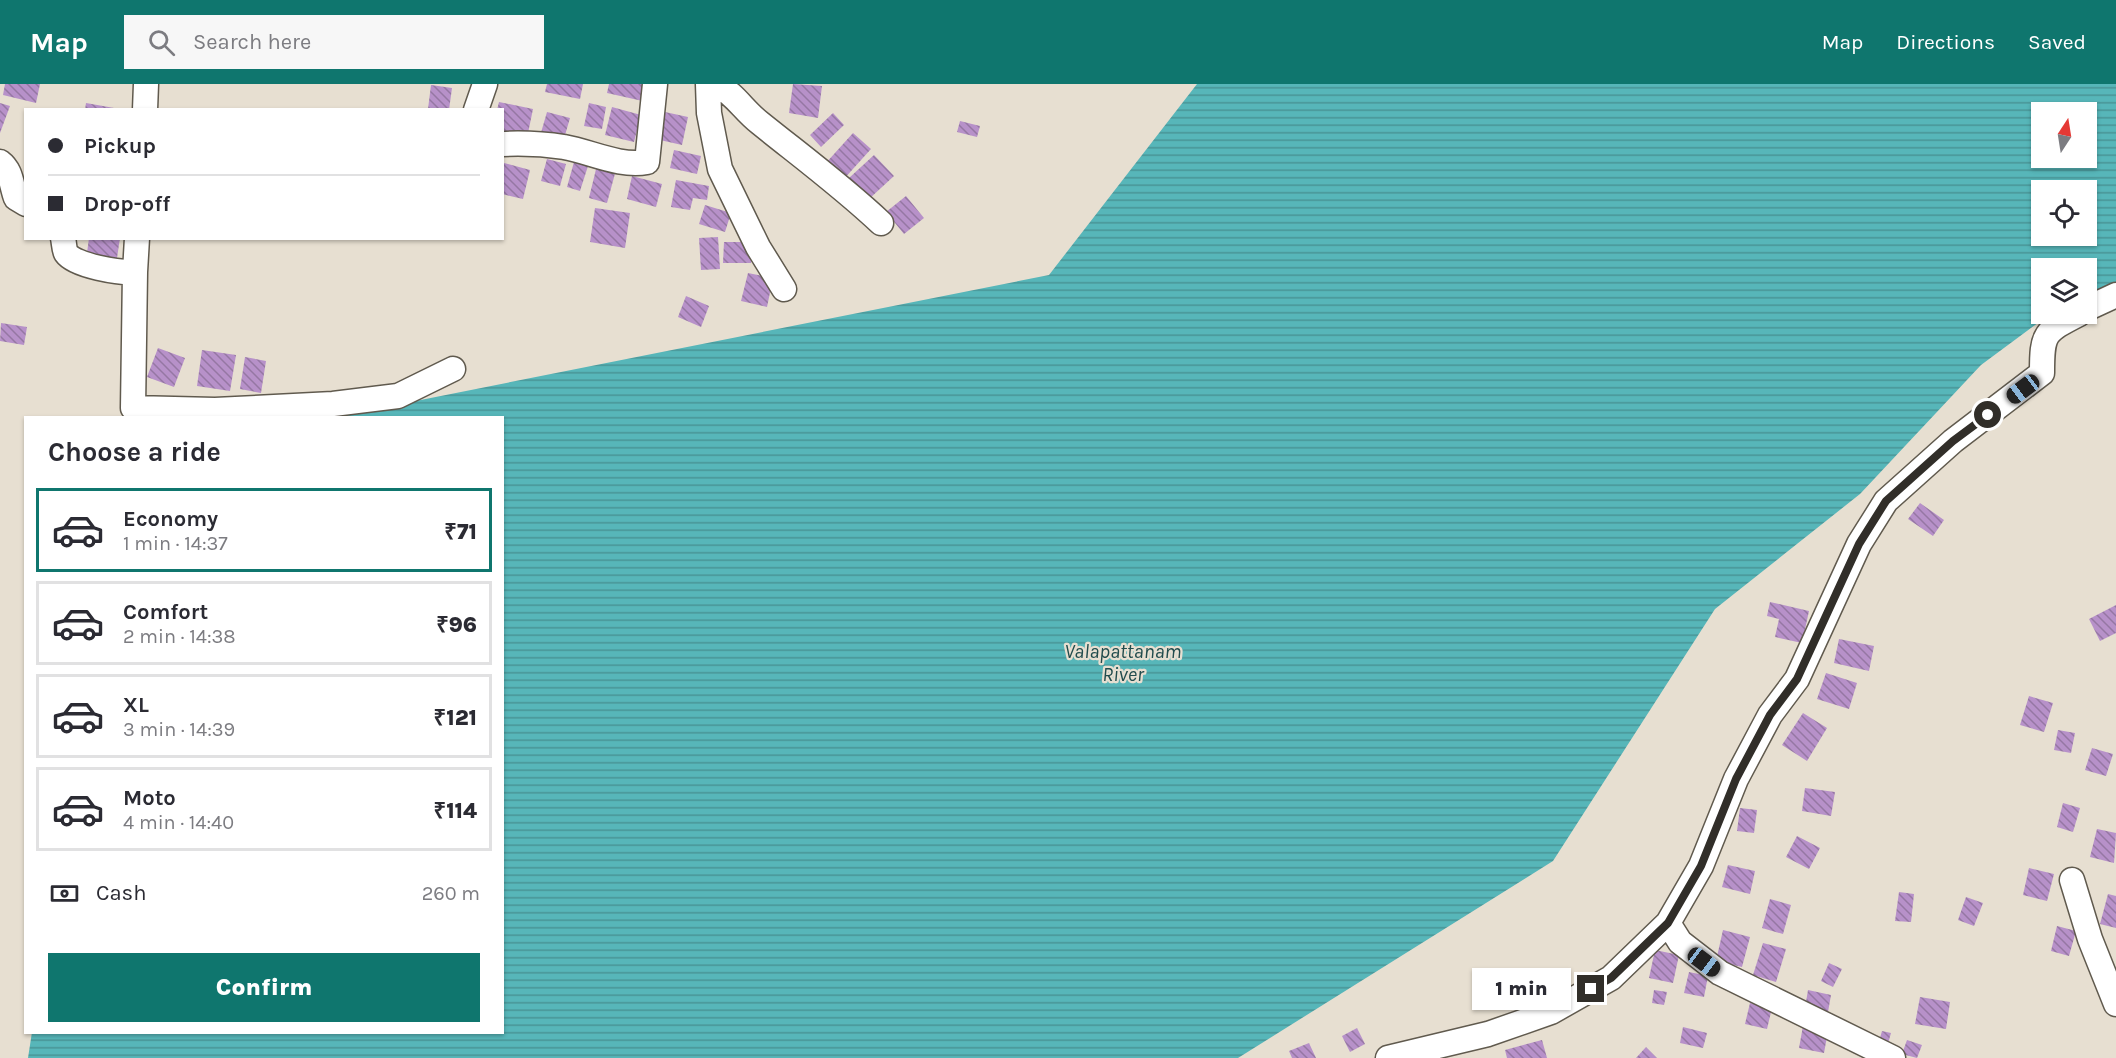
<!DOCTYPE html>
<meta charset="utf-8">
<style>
body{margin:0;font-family:Karla,sans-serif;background:#f7f7f7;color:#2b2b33;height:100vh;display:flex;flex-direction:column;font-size:22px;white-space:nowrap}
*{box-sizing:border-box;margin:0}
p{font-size:20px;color:#7c7c81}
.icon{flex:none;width:33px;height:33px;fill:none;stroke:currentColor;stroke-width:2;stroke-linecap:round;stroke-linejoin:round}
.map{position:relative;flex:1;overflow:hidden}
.panel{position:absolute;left:24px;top:332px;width:480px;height:618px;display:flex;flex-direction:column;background:#fff;border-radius:0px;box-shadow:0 2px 4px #0004}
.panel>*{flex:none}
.hud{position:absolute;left:24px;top:24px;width:480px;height:132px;border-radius:0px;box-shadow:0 2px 4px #0004;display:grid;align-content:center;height:132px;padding:0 24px;background:#fff}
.needle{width:39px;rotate:12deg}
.tools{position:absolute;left:2031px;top:18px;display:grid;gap:12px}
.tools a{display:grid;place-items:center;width:66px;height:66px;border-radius:0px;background:#fff;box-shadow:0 2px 4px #0004;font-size:30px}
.end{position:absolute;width:27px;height:27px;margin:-14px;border:8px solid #312e29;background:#fff;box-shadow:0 0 0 3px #fff}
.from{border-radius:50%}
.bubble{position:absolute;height:42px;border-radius:0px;background:#fff;box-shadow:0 2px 4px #0004;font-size:20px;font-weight:800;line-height:42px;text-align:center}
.car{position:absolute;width:18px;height:36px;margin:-18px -9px;border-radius:8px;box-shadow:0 0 4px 2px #0007;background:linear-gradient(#222 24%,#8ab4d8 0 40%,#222 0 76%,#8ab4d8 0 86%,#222 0)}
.hud b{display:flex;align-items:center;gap:21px;height:57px;font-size:22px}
.hud b+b{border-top:2px solid #e1e1e2}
.hud i{width:15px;height:15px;background:#2b2b33}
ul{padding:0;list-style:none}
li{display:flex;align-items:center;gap:18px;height:84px;margin:0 12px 9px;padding:0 12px;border:3px solid #e1e1e2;border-radius:0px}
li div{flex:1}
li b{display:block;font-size:22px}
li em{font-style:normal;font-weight:800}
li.selected{border-color:#0f766e}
li>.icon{width:54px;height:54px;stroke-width:1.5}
h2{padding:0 24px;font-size:27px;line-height:72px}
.pay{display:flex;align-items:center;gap:15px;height:66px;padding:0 24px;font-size:22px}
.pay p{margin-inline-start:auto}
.cta{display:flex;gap:12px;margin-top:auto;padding:12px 24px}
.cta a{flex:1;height:69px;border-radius:0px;background:#0f766e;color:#fff;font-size:24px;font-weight:800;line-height:69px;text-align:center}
header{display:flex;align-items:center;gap:36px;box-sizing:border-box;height:84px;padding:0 30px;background:#0f766e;color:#fff}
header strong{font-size:28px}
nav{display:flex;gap:33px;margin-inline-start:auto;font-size:21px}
.search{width:420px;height:54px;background:#f7f7f7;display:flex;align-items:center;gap:15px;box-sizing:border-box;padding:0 21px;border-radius:0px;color:#7c7c81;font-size:22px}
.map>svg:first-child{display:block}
.water{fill:url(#water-rules);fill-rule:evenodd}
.building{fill:url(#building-back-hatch)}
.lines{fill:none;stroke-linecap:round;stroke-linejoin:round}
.minor-casing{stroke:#605a4e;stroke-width:27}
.minor{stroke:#fff;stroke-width:24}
.route{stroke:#312e29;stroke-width:8}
.labels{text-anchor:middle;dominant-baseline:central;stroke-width:4.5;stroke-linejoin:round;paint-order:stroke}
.water-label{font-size:20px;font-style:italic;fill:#214c4d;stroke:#e7dfd1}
</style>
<header>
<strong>Map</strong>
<div class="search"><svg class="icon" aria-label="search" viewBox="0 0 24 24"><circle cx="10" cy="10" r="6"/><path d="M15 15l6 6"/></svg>Search here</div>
<nav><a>Map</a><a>Directions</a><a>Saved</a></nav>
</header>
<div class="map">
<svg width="2116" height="974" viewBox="0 0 2116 974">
<defs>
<pattern id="water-rules" width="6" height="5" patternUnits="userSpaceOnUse" patternTransform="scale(1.5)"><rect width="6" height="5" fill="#57b6b9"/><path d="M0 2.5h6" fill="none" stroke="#499496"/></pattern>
<pattern id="building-back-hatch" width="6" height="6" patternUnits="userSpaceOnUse" patternTransform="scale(1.5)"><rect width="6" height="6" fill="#b791c9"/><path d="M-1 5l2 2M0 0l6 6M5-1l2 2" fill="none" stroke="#9577a3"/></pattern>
</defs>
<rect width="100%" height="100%" fill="#e7dfd1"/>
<!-- water -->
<path class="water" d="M1197 0H2116V198L2087 210 2086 184H2042V230H2050L1981 281 1860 410 1715 525 1553 777 1238 974H28L32 948H502V333H335L1049 191ZM2042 28H2086V74H2042ZM2042 106H2086V152H2042Z"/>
<!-- building -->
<path class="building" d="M5 0H40L36 19 3 11Z
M547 0H583L580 15 545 8Z
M609 0H651L647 18 607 9Z
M793 0 822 2 818 34 789 29Z
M431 1 452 4 449 26 428 25Z
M499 18 533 25 527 54 502 48V26H497Z
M0 19 10 22 0 49Z
M86 19 114 24V26H85Z
M589 19 606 23 602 45 584 42Z
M612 23 641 31 634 58 605 51Z
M547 28 570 34 563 58 540 52Z
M665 28 688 33 682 61 660 56Z
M833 29 844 41 821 63 810 51Z
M960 37 980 42 977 53 957 48Z
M853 49 871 65 843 96 825 80Z
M674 66 701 72 697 90 670 84Z
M874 71 894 92 869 115 849 94Z
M547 75 566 80 560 102 541 97Z
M574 78 588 82 580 107 567 103Z
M504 79 530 86 523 115 502 110Z
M597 81 616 86 607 119 589 114Z
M632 92 662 100 656 123 627 115Z
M676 96 709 102 707 116 693 114 690 126 671 123Z
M906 112 924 134 904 150 886 128Z
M705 121 731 129 725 148 699 140Z
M595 124 630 129 625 164 590 158Z
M718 153 720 185 701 186 699 154Z
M89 154H120L117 174 87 169Z
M724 158H751V179H723Z
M748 189 773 194 767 223 741 217Z
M686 212 709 222 701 243 678 233Z
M1 239 27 243 24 261 0 257Z
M158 264 185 274 174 303 147 293Z
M202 266 236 271 230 307 197 302Z
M245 273 266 277 261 309 240 305Z
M1920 419 1944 436 1933 452 1908 435Z
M1770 518 1809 527 1802 559 1775 553 1779 535 1767 532Z
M2116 521V549L2100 557 2089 535Z
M1839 555 1874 562 1869 587 1834 579Z
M1826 589 1857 599 1849 625 1817 615Z
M2029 612 2053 619 2044 648 2020 641Z
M1803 629 1827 644 1807 677 1782 661Z
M2058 646 2075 649 2071 669 2054 666Z
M2092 664 2113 670 2106 692 2085 686Z
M1805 704 1835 708 1831 732 1802 727Z
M2063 719 2080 724 2073 748 2057 743Z
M1740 724 1757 726 1754 749 1737 747Z
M2097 745 2116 749 2114 779 2090 773Z
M1797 752 1820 764 1809 785 1786 773Z
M1728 781 1755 787 1750 810 1722 803Z
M2029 784 2054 790 2047 817 2023 811Z
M1899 808 1914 810 1911 838 1895 837Z
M2108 810 2116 812V844L2100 840Z
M1966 813 1983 819 1974 842 1958 836Z
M1770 815 1791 821 1783 850 1762 844Z
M2057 842 2076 847 2069 872 2051 867Z
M1723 846 1750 853 1742 883 1716 877Z
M1763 859 1786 865 1776 898 1753 891Z
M1655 866 1679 871 1673 899 1649 894Z
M1829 879 1842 885 1833 903 1821 897Z
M1689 888 1708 892 1704 913 1684 909Z
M1654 906 1667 908 1664 921 1652 919Z
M1808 906 1831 911 1828 928 1805 924Z
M1920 913 1950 918 1946 945 1915 940Z
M1750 919 1772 924 1767 945 1745 940Z
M1803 942 1828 947 1824 969 1799 964Z
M1683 943 1707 949 1703 964 1680 959Z
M1357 944 1365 960 1350 968 1342 952Z
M1882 947 1891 949 1887 963 1878 961Z
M1542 956 1547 974H1507L1505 966Z
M1907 956 1922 961 1917 974 1902 970Z
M1309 959 1316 974H1292L1289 967Z
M1646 963 1657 974H1636Z"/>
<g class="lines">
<!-- minor casing -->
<g class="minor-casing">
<path id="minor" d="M708 0 709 29 720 85 758 163 784 205
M716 0C735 10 744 27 760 39 801 72 843 103 881 139
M145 26 146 0
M476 26 485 0
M502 60C523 59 544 60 564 63 592 68 619 83 647 78L655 0
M0 78C12 87 11 101 16 114L26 120
M63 154C64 158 64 165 66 169 75 182 120 189 135 188L133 324 215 326 333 320 398 312 453 285
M135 188 137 154
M2086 225 2116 211
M2072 796 2090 855 2116 920
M1668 839 1680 858 1720 889 1893 974
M1388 974 1488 950 1551 928 1611 894 1668 839 1701 782 1736 695 1770 631 1797 595 1859 460 1886 417 1953 357 2042 289C2042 249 2044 248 2079 230"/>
</g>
<!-- minor -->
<use href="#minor" class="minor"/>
</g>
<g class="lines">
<!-- route -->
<path class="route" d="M1591 905 1611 894 1668 839 1701 782 1736 695 1770 631 1797 595 1859 460 1886 417 1953 357 1988 331"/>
</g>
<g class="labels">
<!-- water labels -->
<g class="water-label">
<text x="1123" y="567">Valapattanam<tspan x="1123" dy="23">River</tspan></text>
</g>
</g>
</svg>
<div class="tools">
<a><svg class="needle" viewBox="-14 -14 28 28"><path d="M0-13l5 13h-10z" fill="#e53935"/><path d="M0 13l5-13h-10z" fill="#7c7c81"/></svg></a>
<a><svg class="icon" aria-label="locate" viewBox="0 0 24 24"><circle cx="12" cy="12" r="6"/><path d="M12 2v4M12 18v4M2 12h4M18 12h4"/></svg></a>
<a><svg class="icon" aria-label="layers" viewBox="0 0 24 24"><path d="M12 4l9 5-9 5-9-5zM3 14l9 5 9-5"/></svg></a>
</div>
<i class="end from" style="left:1988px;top:331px"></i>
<i class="end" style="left:1591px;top:905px"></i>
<div class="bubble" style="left:1472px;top:884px;width:99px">1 min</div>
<i class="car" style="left:2023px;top:305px;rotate:233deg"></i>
<i class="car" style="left:1704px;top:878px;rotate:127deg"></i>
<div class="hud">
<b><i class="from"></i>Pickup</b>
<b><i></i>Drop-off</b>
</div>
<section class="panel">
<h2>Choose a ride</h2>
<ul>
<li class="selected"><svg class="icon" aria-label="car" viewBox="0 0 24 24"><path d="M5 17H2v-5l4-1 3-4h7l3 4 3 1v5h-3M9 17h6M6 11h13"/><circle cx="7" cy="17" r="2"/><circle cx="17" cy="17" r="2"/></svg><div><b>Economy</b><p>1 min · 14:37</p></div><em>₹71</em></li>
<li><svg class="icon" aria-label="car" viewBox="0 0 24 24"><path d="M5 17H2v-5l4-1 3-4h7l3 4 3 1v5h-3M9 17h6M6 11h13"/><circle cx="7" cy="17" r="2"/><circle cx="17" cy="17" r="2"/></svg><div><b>Comfort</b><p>2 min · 14:38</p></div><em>₹96</em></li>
<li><svg class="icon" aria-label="car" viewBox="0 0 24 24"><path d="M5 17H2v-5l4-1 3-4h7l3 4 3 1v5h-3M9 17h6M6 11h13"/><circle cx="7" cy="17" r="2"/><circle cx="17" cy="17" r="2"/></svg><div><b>XL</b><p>3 min · 14:39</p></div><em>₹121</em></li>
<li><svg class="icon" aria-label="car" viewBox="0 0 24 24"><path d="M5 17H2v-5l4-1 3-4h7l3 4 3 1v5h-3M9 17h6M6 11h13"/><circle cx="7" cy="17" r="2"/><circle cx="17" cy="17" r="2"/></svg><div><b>Moto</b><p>4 min · 14:40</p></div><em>₹114</em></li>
</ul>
<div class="pay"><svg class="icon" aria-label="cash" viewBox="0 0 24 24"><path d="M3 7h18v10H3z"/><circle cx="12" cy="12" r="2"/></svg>Cash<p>260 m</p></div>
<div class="cta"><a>Confirm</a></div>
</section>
</div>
